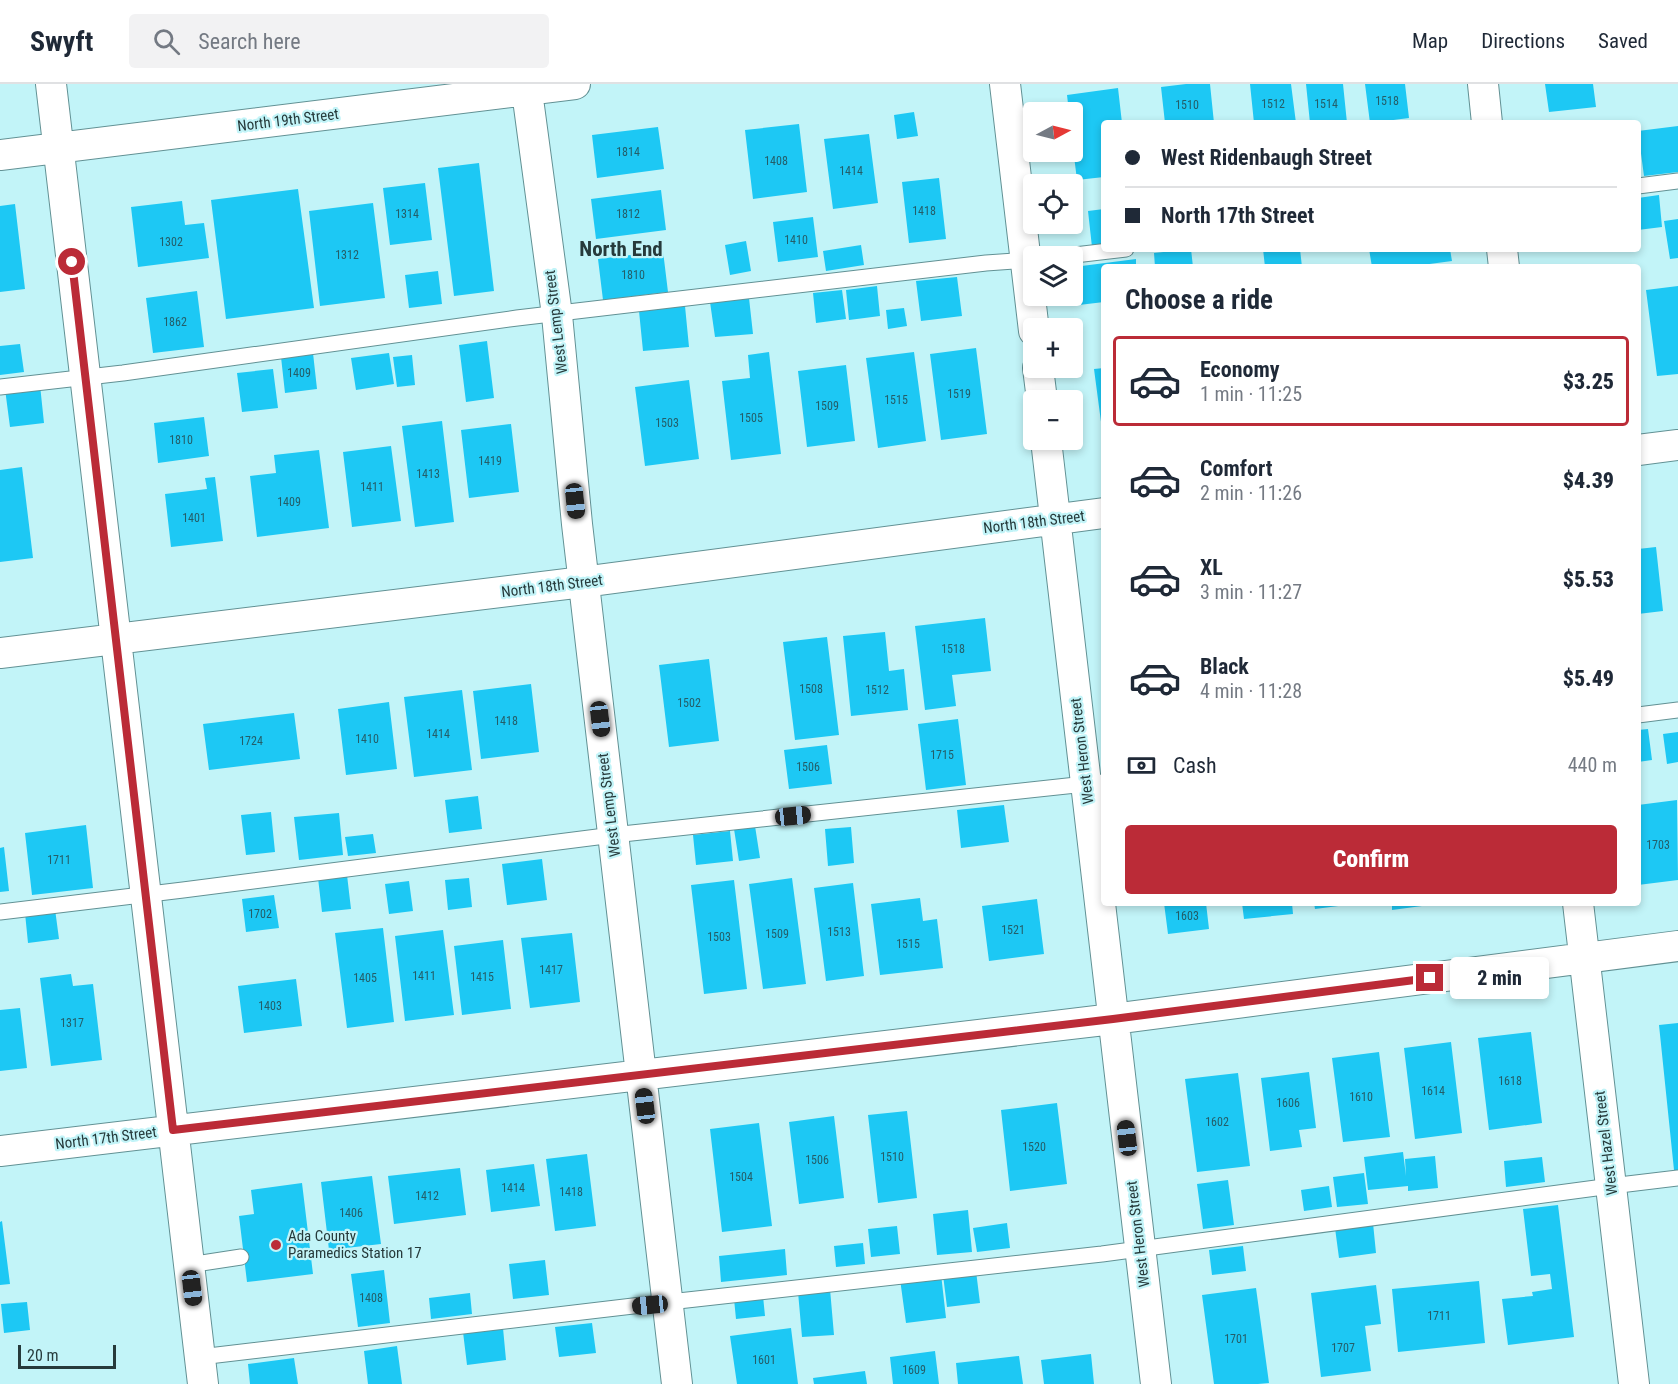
<!DOCTYPE html>
<meta charset="utf-8">
<style>
body{margin:0;font-family:"Roboto Condensed",sans-serif;background:#f2f2f3;color:#1f2937;height:100vh;display:flex;flex-direction:column;font-size:22px;white-space:nowrap}
*{box-sizing:border-box;margin:0}
p{font-size:20px;color:#747a83}
.icon{flex:none;width:33px;height:33px;fill:none;stroke:currentColor;stroke-width:2;stroke-linecap:round;stroke-linejoin:round}
.map{position:relative;flex:1;overflow:hidden}
.side{position:absolute;left:1101px;top:180px;width:540px;height:642px;display:flex;flex-direction:column;background:#fff;border-radius:6px;box-shadow:0 3px 9px #0003}
.side>*{flex:none}
.hud{position:absolute;left:1101px;top:36px;width:540px;height:132px;border-radius:6px;box-shadow:0 3px 9px #0003;display:grid;align-content:center;height:132px;padding:0 24px;background:#fff}
.needle{width:39px;rotate:83deg}
.fabs{position:absolute;left:1023px;top:18px;display:grid;gap:12px}
.fabs a{display:grid;place-items:center;width:60px;height:60px;border-radius:6px;background:#fff;box-shadow:0 3px 9px #0003;font-size:30px}
.scale{position:absolute;left:18px;bottom:15px;width:98px;box-sizing:border-box;padding-left:6px;border:3px solid #263a3b;border-top:0;font-size:16px;line-height:21px;white-space:nowrap;color:#263a3b;-webkit-text-stroke:4px #c2f4f8;paint-order:stroke}
.end{position:absolute;width:27px;height:27px;margin:-14px;border:8px solid #bb2b37;background:#fff;box-shadow:0 0 0 3px #fff}
.from{border-radius:50%}
.bubble{position:absolute;height:42px;border-radius:6px;background:#fff;box-shadow:0 3px 9px #0003;font-size:20px;font-weight:800;line-height:42px;text-align:center}
.car{position:absolute;width:18px;height:36px;margin:-18px -9px;border-radius:8px;box-shadow:0 0 4px 2px #0007;background:linear-gradient(#222 24%,#8ab4d8 0 40%,#222 0 76%,#8ab4d8 0 86%,#222 0)}
.hud b{display:flex;align-items:center;gap:21px;height:57px;font-size:22px}
.hud b+b{border-top:2px solid #e0e1e3}
.hud i{width:15px;height:15px;background:#1f2937}
ul{padding:0;list-style:none}
li{display:flex;align-items:center;gap:18px;height:90px;margin:0 12px 9px;padding:0 12px;border:3px solid transparent;border-radius:6px}
li div{flex:1}
li b{display:block;font-size:22px}
li em{font-style:normal;font-weight:800}
li.selected{border-color:#bb2b37}
li>.icon{width:54px;height:54px;stroke-width:1.5}
h2{padding:0 24px;font-size:27px;line-height:72px}
.pay{display:flex;align-items:center;gap:15px;height:66px;padding:0 24px;font-size:22px}
.pay p{margin-inline-start:auto}
.button{display:flex;gap:12px;margin-top:auto;padding:12px 24px}
.button a{flex:1;height:69px;border-radius:6px;background:#bb2b37;color:#fff;font-size:24px;font-weight:800;line-height:69px;text-align:center}
header{display:flex;align-items:center;gap:36px;box-sizing:border-box;height:84px;padding:0 30px;background:#fff;border-bottom:2px solid #e0e1e3}
header strong{font-size:28px}
nav{display:flex;gap:33px;margin-inline-start:auto;font-size:21px}
.search{width:420px;height:54px;background:#f2f2f3;display:flex;align-items:center;gap:15px;box-sizing:border-box;padding:0 21px;border-radius:6px;color:#747a83;font-size:22px}
.map>svg:first-child{display:block}
.building{fill:#1dc8f4}
.lines{fill:none;stroke-linecap:round;stroke-linejoin:round}
.service-casing{stroke:#629194;stroke-width:17}
.minor-casing{stroke:#629194;stroke-width:32}
.service{stroke:#fff;stroke-width:15}
.minor{stroke:#fff;stroke-width:30}
.route{stroke:#bb2b37;stroke-width:8}
.poi-dot{fill:#bb2b37;stroke:#c2f4f8;stroke-width:2}
.labels{text-anchor:middle;dominant-baseline:central;stroke-width:4.5;stroke-linejoin:round;paint-order:stroke}
.number-label{font-size:12px;fill:#245e69}
.street-label{font-size:15px;fill:#263a3b;stroke:#c2f4f8}
.poi-label{font-size:15px;fill:#263a3b;stroke:#c2f4f8;text-anchor:start}
.district-label{font-size:21px;font-weight:bold;fill:#263a3b;stroke:#c2f4f8}
</style>
<header>
<strong>Swyft</strong>
<div class="search"><svg class="icon" aria-label="search" viewBox="0 0 24 24"><circle cx="10" cy="10" r="6"/><path d="M15 15l6 6"/></svg>Search here</div>
<nav><a>Map</a><a>Directions</a><a>Saved</a></nav>
</header>
<div class="map">
<svg width="1678" height="1300" viewBox="0 0 1678 1300">
<rect width="100%" height="100%" fill="#c2f4f8"/>
<!-- building -->
<path class="building" d="M1186 0H1210L1214 39H1165L1161 3Z
M1250 0H1291L1296 39H1254Z
M1306 0H1343L1347 39H1310Z
M1365 0H1405L1409 34 1370 39Z
M1545 0H1593L1596 23 1549 28Z
M1118 4 1122 39H1104V93L1077 96 1072 56V28H1069L1067 11Z
M914 28 918 52 897 55 894 31Z
M799 40 807 108 753 115 745 46Z
M1678 42V88L1644 92 1638 47Z
M658 43 664 85 597 94 592 51Z
M869 50 878 119 833 125 824 55Z
M479 79 494 207 454 212 438 84Z
M939 94 946 155 909 159 902 98Z
M425 99 432 156 390 161 383 104Z
M298 105 314 224 226 235 211 116Z
M661 106 666 146 596 155 591 115Z
M1659 111 1662 143 1638 146V114Z
M182 117 185 141 204 139 209 174 138 183 131 123Z
M373 119 385 214 320 222 309 127Z
M15 120 25 205 0 208V122Z
M1104 125V161L1092 163 1088 127Z
M813 133 818 173 778 178 773 138Z
M1678 135V174L1670 175 1664 137Z
M746 157 751 187 730 191 725 161Z
M861 161 864 181 826 187 823 167Z
M1191 165 1193 183H1155L1154 169Z
M1263 165H1300L1302 183H1265Z
M1369 165H1450L1452 177 1407 183H1372Z
M663 167 668 208 603 216 598 175Z
M1136 175V183H1104V218L1079 221 1074 183Z
M438 187 442 220 409 224 405 191Z
M957 193 962 232 921 237 916 197Z
M877 202 880 232 849 236 846 206Z
M1678 202V290L1657 292 1646 206Z
M842 206 846 235 816 239 813 209Z
M197 207 204 263 153 269 146 214Z
M749 214 753 250 715 253 710 218Z
M685 222 689 263 643 267 639 227Z
M904 224 907 242 888 245 886 226Z
M487 257 494 314 466 318 459 261Z
M20 260 24 288 0 291V262Z
M976 264 987 350 941 356 930 270Z
M769 268 781 370 731 376 722 297 750 294 748 271Z
M914 268 926 357 878 364 866 274Z
M313 269 317 305 285 309 281 273Z
M389 269 394 300 356 306 351 274Z
M412 271 415 301 397 303 393 273Z
M846 281 855 357 807 363 798 287Z
M1104 284V353H1103L1094 285Z
M273 285 278 324 242 328 237 289Z
M689 296 699 375 645 382 635 303Z
M40 301 44 339 10 343 5 305Z
M204 333 209 372 158 379 154 339Z
M442 337 454 438 415 443 402 342Z
M511 340 519 408 469 414 461 346Z
M391 362 401 437 352 443 343 368Z
M319 366 329 444 257 453 250 392 276 389 274 371Z
M22 383 33 474 0 478V386Z
M215 393 223 457 171 463 165 410 207 405 205 394Z
M1656 463 1663 527 1638 530V465Z
M985 534 991 587 952 591 956 622 925 626 915 542Z
M885 548 889 587 904 585 908 626 851 632 843 552Z
M827 553 839 651 795 656 783 558Z
M709 575 719 657 669 663 659 581Z
M531 600 539 668 481 675 473 607Z
M462 606 472 686 414 693 404 613Z
M389 618 397 685 346 691 338 625Z
M294 629 300 675 209 686 203 640Z
M958 635 966 701 926 706 918 640Z
M1648 645 1652 676 1638 678V646Z
M1678 648V678L1667 680 1663 650Z
M827 661 832 700 789 705 784 666Z
M478 712 482 745 449 749 445 716Z
M1677 716 1678 796 1638 801V721Z
M1004 721 1009 758 961 764 957 726Z
M271 728 275 768 246 771 241 731Z
M339 729 343 771 299 776 294 733Z
M86 741 93 804 32 811 25 749Z
M755 742 760 774 739 777 734 745Z
M851 743 854 779 828 782 825 745Z
M730 747 733 777 696 781 693 751Z
M373 750 376 769 348 772 345 753Z
M4 763 9 807 0 808V764Z
M542 775 547 816 507 821 502 780Z
M347 791 351 825 322 828 318 794Z
M469 794 472 823 448 826 445 796Z
M792 794 806 900 763 905 749 800Z
M734 796 747 905 704 910 691 801Z
M409 797 413 827 389 830 385 800Z
M853 799 864 892 826 897 814 804Z
M274 811 279 844 246 848 242 815Z
M920 814 923 837 937 835 943 884 880 891 871 820Z
M1037 815 1044 870 989 877 982 822Z
M1164 819H1206L1209 845 1168 850Z
M1242 819H1292L1293 830 1244 835Z
M1314 819H1354V820L1315 825Z
M1392 819H1437V820L1392 826Z
M55 825 59 855 28 859 25 829Z
M383 844 394 938 347 944 335 849Z
M443 846 454 931 405 937 395 852Z
M572 849 580 918 530 924 521 854Z
M503 856 511 925 462 931 454 862Z
M71 890 73 902 93 900 102 976 51 982 40 894Z
M296 895 302 942 244 949 238 902Z
M20 924 27 984 0 987V926Z
M1678 939V1086H1674L1659 941Z
M1531 948 1542 1039 1489 1046 1478 954Z
M1451 958 1462 1049 1415 1055 1404 964Z
M1379 968 1390 1053 1343 1058 1332 974Z
M1309 988 1316 1044 1299 1046 1302 1063 1270 1067 1261 994Z
M1238 989 1250 1082 1197 1088 1185 995Z
M1057 1019 1067 1100 1010 1107 1001 1026Z
M907 1027 917 1114 878 1119 868 1031Z
M834 1032 844 1114 799 1120 789 1038Z
M759 1039 772 1142 722 1148 710 1045Z
M1403 1068 1406 1092 1405 1075 1435 1072 1438 1104 1408 1107V1102L1368 1106 1364 1073Z
M587 1070 596 1142 555 1147 546 1075Z
M1542 1073 1545 1098 1506 1103 1504 1077Z
M534 1080 540 1122 491 1128 486 1086Z
M460 1084 466 1131 394 1140 388 1092Z
M1364 1089 1368 1120 1337 1123 1333 1093Z
M372 1092 381 1160 329 1166 321 1098Z
M1228 1096 1234 1141 1203 1145 1197 1100Z
M302 1099 313 1190 247 1198 239 1132 254 1130 251 1106Z
M1329 1102 1332 1123 1304 1127 1301 1106Z
M1558 1121 1574 1253 1508 1261 1502 1215 1533 1212 1532 1208 1552 1205 1550 1190 1531 1192 1523 1125Z
M968 1126 972 1168 937 1171 933 1130Z
M2 1137 10 1200 0 1201V1138Z
M1007 1139 1010 1164 977 1168 973 1144Z
M1373 1139 1376 1169 1339 1174 1335 1144Z
M897 1142 900 1170 871 1173 868 1145Z
M863 1159 865 1180 836 1183 834 1162Z
M1243 1162 1246 1187 1212 1191 1209 1166Z
M785 1165 787 1191 721 1198 719 1172Z
M545 1176 549 1211 513 1215 509 1180Z
M384 1186 390 1239 358 1243 351 1190Z
M976 1187 980 1219 947 1223 943 1191Z
M941 1190 946 1234 906 1239 900 1195Z
M1479 1197 1485 1259 1398 1268 1392 1205Z
M1376 1201 1381 1240 1365 1242 1371 1287 1321 1293 1311 1209Z
M1256 1204 1269 1299 1258 1300H1214L1202 1211Z
M830 1205 834 1251 802 1253 798 1208Z
M470 1209 472 1230 431 1235 429 1214Z
M763 1212 765 1232 736 1235 734 1215Z
M27 1218 30 1246 4 1249 1 1220Z
M592 1239 596 1269 559 1273 555 1243Z
M503 1244 506 1276 467 1281 463 1248Z
M791 1244 798 1300H737L730 1252Z
M397 1262 402 1300H368L364 1267Z
M935 1267 939 1300H893L890 1273Z
M1091 1270 1094 1300H1044L1041 1276Z
M1019 1272 1023 1300H958L956 1279Z
M294 1274 298 1300H250L248 1280Z
M865 1287 867 1300H814L813 1294Z"/>
<g class="lines">
<!-- service casing -->
<g class="service-casing">
<path id="service" d="M1638 102 1678 97
M1066 172 1126 165
M0 303 123 289 517 234 986 179 1030 176
M1638 631 1678 626
M0 828 183 806 613 751 1104 698
M189 1181 241 1173
M200 1273 633 1222 1102 1170 1611 1102 1678 1094"/>
</g>
<!-- minor casing -->
<g class="minor-casing">
<path id="minor" d="M51 0 203 1300
M526 0 557 231 577 440 677 1300
M1005 0 1034 247
M1483 0 1487 39
M0 71 575 0
M1502 165 1504 183
M1038 284 1042 316
M1046 356 1156 1300
M1638 366 1678 361
M0 569 583 498 1104 429
M1578 819 1634 1300
M0 1067 1113 935 1678 862"/>
</g>
<!-- service -->
<use href="#service" class="service"/>
<!-- minor -->
<use href="#minor" class="minor"/>
</g>
<g class="lines">
<!-- route -->
<path class="route" d="M72 178 173 1046 1113 935 1430 894"/>
</g>
<!-- markers -->
<circle class="poi-dot" cx="276" cy="1161" r="6"/>
<g class="labels">
<!-- number labels -->
<g class="number-label">
<text x="1387" y="17">1518</text>
<text x="1273" y="20">1512</text>
<text x="1326" y="20">1514</text>
<text x="1187" y="21">1510</text>
<text x="628" y="68">1814</text>
<text x="776" y="77">1408</text>
<text x="851" y="87">1414</text>
<text x="924" y="127">1418</text>
<text x="407" y="130">1314</text>
<text x="628" y="130">1812</text>
<text x="796" y="156">1410</text>
<text x="171" y="158">1302</text>
<text x="347" y="171">1312</text>
<text x="633" y="191">1810</text>
<text x="175" y="238">1862</text>
<text x="299" y="289">1409</text>
<text x="959" y="310">1519</text>
<text x="896" y="316">1515</text>
<text x="827" y="322">1509</text>
<text x="751" y="334">1505</text>
<text x="667" y="339">1503</text>
<text x="181" y="356">1810</text>
<text x="490" y="377">1419</text>
<text x="428" y="390">1413</text>
<text x="372" y="403">1411</text>
<text x="289" y="418">1409</text>
<text x="194" y="434">1401</text>
<text x="953" y="565">1518</text>
<text x="811" y="605">1508</text>
<text x="877" y="606">1512</text>
<text x="689" y="619">1502</text>
<text x="506" y="637">1418</text>
<text x="438" y="650">1414</text>
<text x="367" y="655">1410</text>
<text x="251" y="657">1724</text>
<text x="942" y="671">1715</text>
<text x="808" y="683">1506</text>
<text x="1658" y="761">1703</text>
<text x="59" y="776">1711</text>
<text x="260" y="830">1702</text>
<text x="1187" y="832">1603</text>
<text x="1013" y="846">1521</text>
<text x="839" y="848">1513</text>
<text x="777" y="850">1509</text>
<text x="719" y="853">1503</text>
<text x="908" y="860">1515</text>
<text x="551" y="886">1417</text>
<text x="424" y="892">1411</text>
<text x="482" y="893">1415</text>
<text x="365" y="894">1405</text>
<text x="270" y="922">1403</text>
<text x="72" y="939">1317</text>
<text x="1510" y="997">1618</text>
<text x="1433" y="1007">1614</text>
<text x="1361" y="1013">1610</text>
<text x="1288" y="1019">1606</text>
<text x="1217" y="1038">1602</text>
<text x="1034" y="1063">1520</text>
<text x="892" y="1073">1510</text>
<text x="817" y="1076">1506</text>
<text x="741" y="1093">1504</text>
<text x="513" y="1104">1414</text>
<text x="571" y="1108">1418</text>
<text x="427" y="1112">1412</text>
<text x="351" y="1129">1406</text>
<text x="371" y="1214">1408</text>
<text x="1439" y="1232">1711</text>
<text x="1236" y="1255">1701</text>
<text x="1343" y="1264">1707</text>
<text x="764" y="1276">1601</text>
<text x="914" y="1286">1609</text>
</g>
<!-- street labels -->
<g class="street-label">
<text transform="translate(288 36) rotate(-7)">North 19th Street</text>
<text transform="translate(556 238) rotate(-97)">West Lemp Street</text>
<text transform="translate(1034 438) rotate(-7)">North 18th Street</text>
<text transform="translate(552 502) rotate(-7)">North 18th Street</text>
<text transform="translate(1082 667) rotate(-97)">West Heron Street</text>
<text transform="translate(609 721) rotate(-97)">West Lemp Street</text>
<text transform="translate(106 1054) rotate(-7)">North 17th Street</text>
<text transform="translate(1606 1059) rotate(-97)">West Hazel Street</text>
<text transform="translate(1138 1150) rotate(-97)">West Heron Street</text>
</g>
<!-- poi labels -->
<g class="poi-label">
<text x="288" y="1152">Ada County<tspan x="288" dy="17">Paramedics Station 17</tspan></text>
</g>
<!-- district labels -->
<g class="district-label">
<text x="621" y="165">North End</text>
</g>
</g>
</svg>
<div class="fabs">
<a><svg class="needle" viewBox="-14 -14 28 28"><path d="M0-13l5 13h-10z" fill="#e53935"/><path d="M0 13l5-13h-10z" fill="#747a83"/></svg></a>
<a><svg class="icon" aria-label="locate" viewBox="0 0 24 24"><circle cx="12" cy="12" r="6"/><path d="M12 2v4M12 18v4M2 12h4M18 12h4"/></svg></a>
<a><svg class="icon" aria-label="layers" viewBox="0 0 24 24"><path d="M12 4l9 5-9 5-9-5zM3 14l9 5 9-5"/></svg></a>
<a>+</a>
<a>−</a>
</div>
<div class="scale">20 m</div>
<i class="end from" style="left:72px;top:178px"></i>
<i class="end" style="left:1430px;top:894px"></i>
<div class="bubble" style="left:1450px;top:873px;width:99px">2 min</div>
<i class="car" style="left:575px;top:417px;rotate:174deg"></i>
<i class="car" style="left:600px;top:635px;rotate:173deg"></i>
<i class="car" style="left:793px;top:732px;rotate:84deg"></i>
<i class="car" style="left:645px;top:1022px;rotate:353deg"></i>
<i class="car" style="left:1127px;top:1054px;rotate:353deg"></i>
<i class="car" style="left:192px;top:1204px;rotate:173deg"></i>
<i class="car" style="left:650px;top:1221px;rotate:264deg"></i>
<div class="hud">
<b><i class="from"></i>West Ridenbaugh Street</b>
<b><i></i>North 17th Street</b>
</div>
<section class="side">
<h2>Choose a ride</h2>
<ul>
<li class="selected"><svg class="icon" aria-label="car" viewBox="0 0 24 24"><path d="M5 17H2v-5l4-1 3-4h7l3 4 3 1v5h-3M9 17h6M6 11h13"/><circle cx="7" cy="17" r="2"/><circle cx="17" cy="17" r="2"/></svg><div><b>Economy</b><p>1 min · 11:25</p></div><em>$3.25</em></li>
<li><svg class="icon" aria-label="car" viewBox="0 0 24 24"><path d="M5 17H2v-5l4-1 3-4h7l3 4 3 1v5h-3M9 17h6M6 11h13"/><circle cx="7" cy="17" r="2"/><circle cx="17" cy="17" r="2"/></svg><div><b>Comfort</b><p>2 min · 11:26</p></div><em>$4.39</em></li>
<li><svg class="icon" aria-label="car" viewBox="0 0 24 24"><path d="M5 17H2v-5l4-1 3-4h7l3 4 3 1v5h-3M9 17h6M6 11h13"/><circle cx="7" cy="17" r="2"/><circle cx="17" cy="17" r="2"/></svg><div><b>XL</b><p>3 min · 11:27</p></div><em>$5.53</em></li>
<li><svg class="icon" aria-label="car" viewBox="0 0 24 24"><path d="M5 17H2v-5l4-1 3-4h7l3 4 3 1v5h-3M9 17h6M6 11h13"/><circle cx="7" cy="17" r="2"/><circle cx="17" cy="17" r="2"/></svg><div><b>Black</b><p>4 min · 11:28</p></div><em>$5.49</em></li>
</ul>
<div class="pay"><svg class="icon" aria-label="cash" viewBox="0 0 24 24"><path d="M3 7h18v10H3z"/><circle cx="12" cy="12" r="2"/></svg>Cash<p>440 m</p></div>
<div class="button"><a>Confirm</a></div>
</section>
</div>
